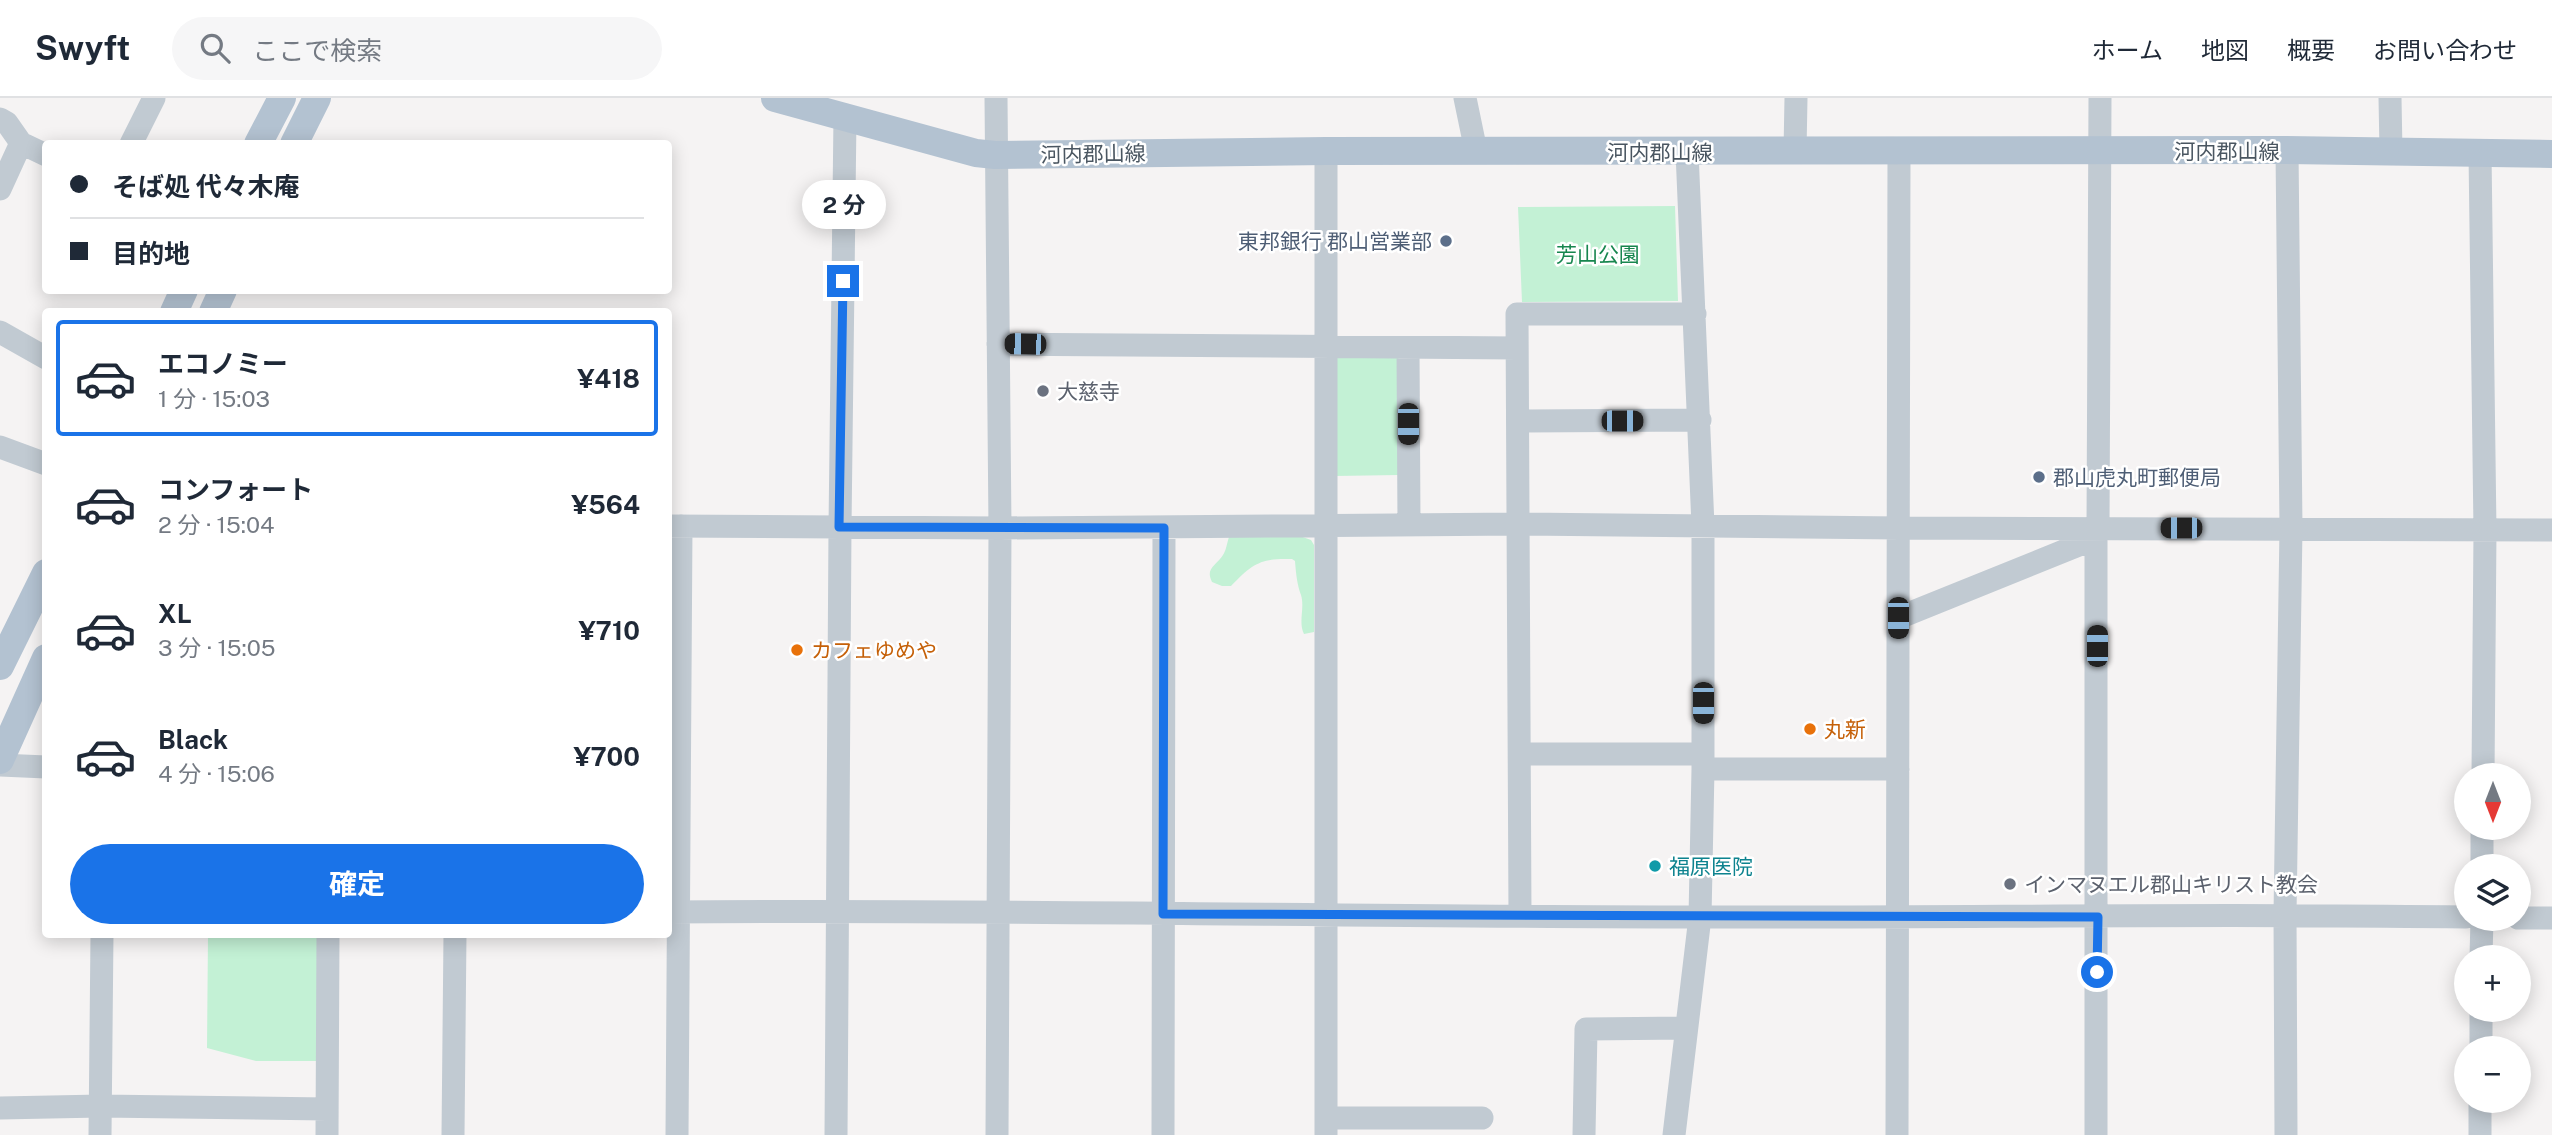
<!DOCTYPE html>
<html lang="ja">
<meta charset="utf-8">
<style>
body{margin:0;font-family:"Public Sans","Noto Sans JP",sans-serif;background:#f6f6f7;color:#1f2937;height:100vh;display:flex;flex-direction:column;font-size:26px;white-space:nowrap}
*{box-sizing:border-box;margin:0}
p{font-size:23px;color:#747a83}
.icon{flex:none;width:38px;height:38px;fill:none;stroke:currentColor;stroke-width:2;stroke-linecap:round;stroke-linejoin:round}
.map{position:relative;flex:1;overflow:hidden}
.side{position:absolute;left:42px;top:210px;width:630px;height:630px;display:flex;flex-direction:column;background:#fff;border-radius:7px;box-shadow:0 4px 18px #0003}
.side>*{flex:none}
.guide{position:absolute;left:42px;top:42px;width:630px;height:154px;border-radius:7px;box-shadow:0 4px 18px #0003;display:grid;align-content:center;height:154px;padding:0 28px;background:#fff}
.needle{width:46px;rotate:180deg}
.controls{position:absolute;left:2454px;top:665px;display:grid;gap:14px}
.controls a{display:grid;place-items:center;width:77px;height:77px;border-radius:50%;background:#fff;box-shadow:0 4px 18px #0003;font-size:35px}
.end{position:absolute;width:32px;height:32px;margin:-16px;border:9px solid #1a73e8;background:#fff;box-shadow:0 0 0 4px #fff}
.from{border-radius:50%}
.bubble{position:absolute;height:49px;border-radius:24px;background:#fff;box-shadow:0 4px 18px #0003;font-size:23px;font-weight:700;line-height:49px;text-align:center}
.car{position:absolute;width:21px;height:42px;margin:-21px -10px;border-radius:9px;box-shadow:0 0 5px 2px #0007;background:linear-gradient(#222 24%,#8ab4d8 0 40%,#222 0 76%,#8ab4d8 0 86%,#222 0)}
.guide b{display:flex;align-items:center;gap:24px;height:66px;font-size:26px}
.guide b+b{border-top:2px solid #e0e1e3}
.guide i{width:18px;height:18px;background:#1f2937}
ul{padding:12px 0 0;list-style:none}
li{display:flex;align-items:center;gap:21px;height:116px;margin:0 14px 10px;padding:0 14px;border:4px solid transparent;border-radius:7px}
li div{flex:1}
li b{display:block;font-size:26px}
li em{font-style:normal;font-weight:700}
li.selected{border-color:#1a73e8}
li>.icon{width:63px;height:63px;stroke-width:1.5}
.primary-button{display:flex;gap:14px;margin-top:auto;padding:14px 28px}
.primary-button a{flex:1;height:80px;border-radius:42px;background:#1a73e8;color:#fff;font-size:28px;font-weight:700;line-height:80px;text-align:center}
header{display:flex;align-items:center;gap:42px;box-sizing:border-box;height:98px;padding:0 35px;background:#fff;border-bottom:2px solid #e0e1e3}
header strong{font-size:33px}
nav{display:flex;gap:38px;margin-inline-start:auto;font-size:24px}
.search{width:490px;height:63px;background:#f6f6f7;display:flex;align-items:center;gap:18px;box-sizing:border-box;padding:0 24px;border-radius:38px;color:#747a83;font-size:26px}
.map>svg:first-child{display:block}
.green{fill:#c3f1d5}
.lines{fill:none;stroke-linecap:round;stroke-linejoin:round}
.minor{stroke:#c1cad2;stroke-width:23}
.major{stroke:#b3c2d1;stroke-width:28}
.route{stroke:#1a73e8;stroke-width:9}
.service-dot{fill:#5c6f8a;stroke:#fff;stroke-width:2.5}
.worship-dot{fill:#6b7280;stroke:#fff;stroke-width:2.5}
.food-dot{fill:#e8710a;stroke:#fff;stroke-width:2.5}
.culture-dot{fill:#0f9aa8;stroke:#fff;stroke-width:2.5}
.labels{text-anchor:middle;dominant-baseline:central;stroke-width:5;stroke-linejoin:round;paint-order:stroke}
.street-label{font-size:21px;fill:#4a5661;stroke:#fff}
.service-label{font-size:21px;fill:#4e5e75;stroke:#fff;text-anchor:end}
.park-label{font-size:21px;fill:#17864f;stroke:#fff}
.worship-label{font-size:21px;fill:#5b616d;stroke:#fff;text-anchor:start}
.food-label{font-size:21px;fill:#c56008;stroke:#fff;text-anchor:start}
.culture-label{font-size:21px;fill:#0d838f;stroke:#fff;text-anchor:start}
</style>
<header>
<strong>Swyft</strong>
<div class="search"><svg class="icon" aria-label="search" viewBox="0 0 24 24"><circle cx="10" cy="10" r="6"/><path d="M15 15l6 6"/></svg>ここで検索</div>
<nav><a>ホーム</a><a>地図</a><a>概要</a><a>お問い合わせ</a></nav>
</header>
<div class="map">
<svg width="2552" height="1037" viewBox="0 0 2552 1037">
<rect width="100%" height="100%" fill="#f5f3f3"/>
<!-- green -->
<path class="green" d="M1675 108 1678 203 1522 204 1518 109Z
M1395 257 1401 263 1399 377 1335 378 1334 258Z
M1300 438 1311 442 1314 447V534L1304 536C1298 524 1305 510 1301 497 1297 486 1296 476 1295 463L1292 461C1261 460 1253 465 1231 488H1222L1212 484C1205 470 1216 468 1223 457 1226 453 1227 445 1229 439Z
M208 837H321L320 963H256L207 950Z"/>
<g class="lines">
<!-- minor -->
<path class="minor" d="M996 0 1000 430 997 1037
M1465 0 1476 53
M2390 0 2391 53
M0 21 7 25 21 45 46 57
M131 46 154 0
M1795 53 1796 0
M2480 55 2485 433 2483 677
M0 91 21 45
M0 234 46 260
M998 246 1517 250
M1408 250 1409 426
M1518 323 1700 322
M0 349 46 366
M668 428 1000 430 1519 426 1900 430 2552 432
M1898 520 2096 440
M1520 656H1703
M0 667 46 669
M1703 671H1898
M2482 768V730
M668 814C1012 811 1355 819 1698 819 1954 820 2210 815 2466 819
M1520 818 1517 216H1695
M2518 820H2552
M2481 859 2482 821
M2481 950V912
M0 1010 101 1008 327 1011
M1326 1020H1482
M100 1037 102 836
M327 1037 328 836
M453 1037 455 836
M677 1037 681 428
M836 1037 840 429 845 19
M1163 1037 1164 430
M1326 1037V53
M1584 1037 1586 931 1686 930
M1674 1037 1700 819 1703 671V428L1687 54
M1897 1037 1899 53
M2096 1037V440L2098 430 2100 0
M2286 1037 2285 816 2291 430 2287 52
M2480 1037V1003"/>
<!-- major -->
<path class="major" d="M775 0 976 55 995 57 1326 53 2287 52 2552 56
M258 46 282 0
M294 46 317 0
M174 214 184 192
M213 214 223 192
M0 568 46 475
M0 662 46 560"/>
</g>
<g class="lines">
<!-- route -->
<path class="route" d="M843 183 839 429 1164 430 1163 816 2098 819 2097 874"/>
</g>
<!-- markers -->
<g class="service-dot">
<circle cx="1446" cy="143" r="7"/>
<circle cx="2039" cy="379" r="7"/>
</g>
<g class="worship-dot">
<circle cx="1043" cy="293" r="7"/>
<circle cx="2010" cy="786" r="7"/>
</g>
<g class="food-dot">
<circle cx="797" cy="552" r="7"/>
<circle cx="1810" cy="631" r="7"/>
</g>
<circle class="culture-dot" cx="1655" cy="768" r="7"/>
<g class="labels">
<!-- street labels -->
<g class="street-label">
<text x="2227" y="53">河内郡山線</text>
<text x="1660" y="54">河内郡山線</text>
<text transform="translate(1093 56) rotate(-1)">河内郡山線</text>
</g>
<!-- service labels -->
<g class="service-label">
<text x="1432" y="143">東邦銀行 郡山営業部</text>
<text x="2053" y="379" text-anchor="start">郡山虎丸町郵便局</text>
</g>
<!-- park labels -->
<g class="park-label">
<text x="1598" y="156">芳山公園</text>
</g>
<!-- worship labels -->
<g class="worship-label">
<text x="1057" y="293">大慈寺</text>
<text x="2024" y="786">インマヌエル郡山キリスト教会</text>
</g>
<!-- food labels -->
<g class="food-label">
<text x="811" y="552">カフェゆめや</text>
<text x="1824" y="631">丸新</text>
</g>
<!-- culture labels -->
<g class="culture-label">
<text x="1669" y="768">福原医院</text>
</g>
</g>
</svg>
<div class="controls">
<a><svg class="needle" viewBox="-14 -14 28 28"><path d="M0-13l5 13h-10z" fill="#e53935"/><path d="M0 13l5-13h-10z" fill="#747a83"/></svg></a>
<a><svg class="icon" aria-label="layers" viewBox="0 0 24 24"><path d="M12 4l9 5-9 5-9-5zM3 14l9 5 9-5"/></svg></a>
<a>+</a>
<a>−</a>
</div>
<i class="end from" style="left:2097px;top:874px"></i>
<i class="end" style="left:843px;top:183px"></i>
<div class="bubble" style="left:802px;top:82px;width:84px">2 分</div>
<i class="car" style="left:1025px;top:246px;rotate:271deg"></i>
<i class="car" style="left:1622px;top:323px;rotate:90deg"></i>
<i class="car" style="left:1408px;top:326px;rotate:180deg"></i>
<i class="car" style="left:2181px;top:430px;rotate:270deg"></i>
<i class="car" style="left:1898px;top:520px;rotate:180deg"></i>
<i class="car" style="left:2097px;top:548px;rotate:0deg"></i>
<i class="car" style="left:1703px;top:605px;rotate:180deg"></i>
<div class="guide">
<b><i class="from"></i>そば処 代々木庵</b>
<b><i></i>目的地</b>
</div>
<section class="side">
<ul>
<li class="selected"><svg class="icon" aria-label="car" viewBox="0 0 24 24"><path d="M5 17H2v-5l4-1 3-4h7l3 4 3 1v5h-3M9 17h6M6 11h13"/><circle cx="7" cy="17" r="2"/><circle cx="17" cy="17" r="2"/></svg><div><b>エコノミー</b><p>1 分 · 15:03</p></div><em>¥418</em></li>
<li><svg class="icon" aria-label="car" viewBox="0 0 24 24"><path d="M5 17H2v-5l4-1 3-4h7l3 4 3 1v5h-3M9 17h6M6 11h13"/><circle cx="7" cy="17" r="2"/><circle cx="17" cy="17" r="2"/></svg><div><b>コンフォート</b><p>2 分 · 15:04</p></div><em>¥564</em></li>
<li><svg class="icon" aria-label="car" viewBox="0 0 24 24"><path d="M5 17H2v-5l4-1 3-4h7l3 4 3 1v5h-3M9 17h6M6 11h13"/><circle cx="7" cy="17" r="2"/><circle cx="17" cy="17" r="2"/></svg><div><b>XL</b><p>3 分 · 15:05</p></div><em>¥710</em></li>
<li><svg class="icon" aria-label="car" viewBox="0 0 24 24"><path d="M5 17H2v-5l4-1 3-4h7l3 4 3 1v5h-3M9 17h6M6 11h13"/><circle cx="7" cy="17" r="2"/><circle cx="17" cy="17" r="2"/></svg><div><b>Black</b><p>4 分 · 15:06</p></div><em>¥700</em></li>
</ul>
<div class="primary-button"><a>確定</a></div>
</section>
</div>
